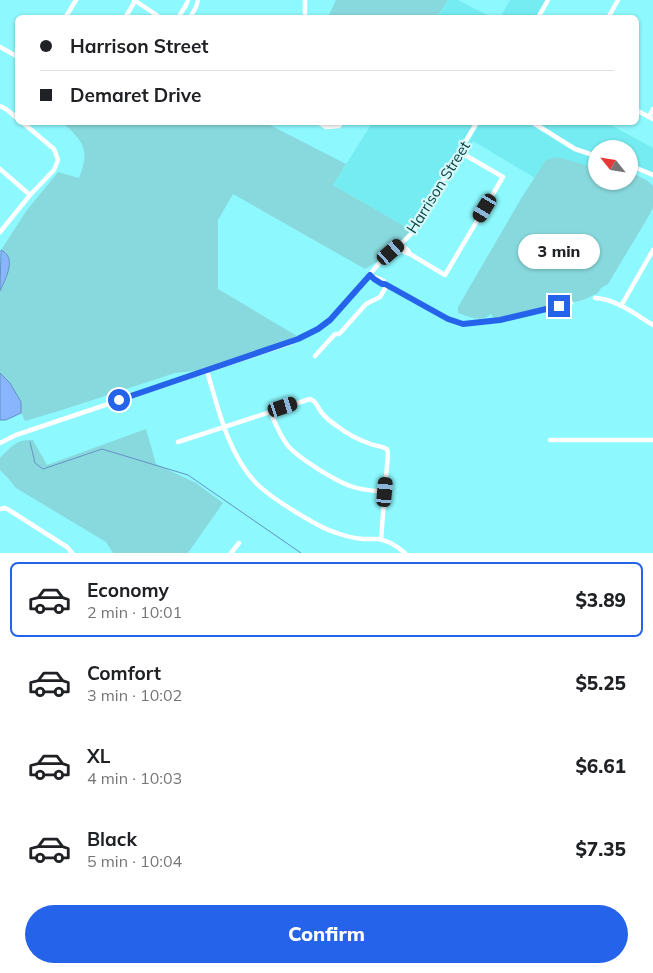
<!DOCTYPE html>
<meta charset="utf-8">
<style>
body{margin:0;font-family:Mulish,sans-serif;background:#f2f2f2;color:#202124;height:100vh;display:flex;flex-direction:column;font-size:19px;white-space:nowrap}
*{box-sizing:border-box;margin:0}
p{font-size:16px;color:#757577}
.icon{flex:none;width:28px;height:28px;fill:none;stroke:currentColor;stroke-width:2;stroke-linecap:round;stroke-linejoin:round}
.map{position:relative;height:553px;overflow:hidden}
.side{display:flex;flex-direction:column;background:#fff;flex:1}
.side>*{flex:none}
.top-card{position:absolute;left:15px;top:15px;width:624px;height:110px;border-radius:8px;box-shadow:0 1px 4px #0004;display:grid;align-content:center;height:110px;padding:0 25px;background:#fff}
.needle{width:32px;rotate:300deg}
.fabs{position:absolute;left:588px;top:140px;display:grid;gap:10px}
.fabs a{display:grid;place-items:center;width:50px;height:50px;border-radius:50%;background:#fff;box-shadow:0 1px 4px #0004;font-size:25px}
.end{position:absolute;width:22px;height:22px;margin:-11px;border:6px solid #2563eb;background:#fff;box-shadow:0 0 0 2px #fff}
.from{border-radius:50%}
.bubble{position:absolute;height:35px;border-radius:18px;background:#fff;box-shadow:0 1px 4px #0004;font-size:16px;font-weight:800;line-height:35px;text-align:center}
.car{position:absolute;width:15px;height:30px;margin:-15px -8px;border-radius:6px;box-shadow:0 0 4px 1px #0007;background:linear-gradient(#222 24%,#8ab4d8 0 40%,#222 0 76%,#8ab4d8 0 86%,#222 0)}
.top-card b{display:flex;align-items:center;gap:18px;height:48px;font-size:19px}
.top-card b+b{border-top:1px solid #e0e0e0}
.top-card i{width:12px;height:12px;background:#202124}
ul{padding:9px 0 0;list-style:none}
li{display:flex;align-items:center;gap:15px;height:75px;margin:0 10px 8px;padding:0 15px;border:2px solid transparent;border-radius:8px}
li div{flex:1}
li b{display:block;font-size:19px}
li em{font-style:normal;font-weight:800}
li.selected{border-color:#2563eb}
li>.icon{width:45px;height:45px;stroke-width:1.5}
.button{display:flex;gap:10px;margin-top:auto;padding:10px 25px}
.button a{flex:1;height:58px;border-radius:30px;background:#2563eb;color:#fff;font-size:20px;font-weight:800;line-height:58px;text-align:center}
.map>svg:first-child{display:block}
.built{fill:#75ecf2}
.green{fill:#88d9dd}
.water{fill:#89b5ff;stroke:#6391c5}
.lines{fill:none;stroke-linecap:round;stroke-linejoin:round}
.stream{stroke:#6391c5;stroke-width:1}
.minor{stroke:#fff;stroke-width:4.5}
.route{stroke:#2563eb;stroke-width:6}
.labels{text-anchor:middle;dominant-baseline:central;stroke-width:4.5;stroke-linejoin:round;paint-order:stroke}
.street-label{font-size:15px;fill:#0b3c3e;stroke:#d3f9fb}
</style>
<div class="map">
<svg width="653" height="553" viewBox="0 0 653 553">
<rect width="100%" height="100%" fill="#8df8fe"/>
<!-- built -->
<path class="built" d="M448 0H458L491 17 437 18Z
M510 0H546L535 17 500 18Z
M372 123H475L411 230 333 185Z
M480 123H528L574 151 596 158V168L539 171 535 178 473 141 466 153 463 151Z
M535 123H607L653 148V173L629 163V149H596V154L576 147Z"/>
<!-- green -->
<path class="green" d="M336 0H448L437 17H328Z
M63 123H266L346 164 333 185 411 230C398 246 382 260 365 269L233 194 218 220V289L297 336 202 370 175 373 62 410 25 421 21 413V402L10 383 0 373V291L7 276V254L1 250 27 210 58 172 79 178C90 150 84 142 63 123Z
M557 157 596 168V181H629V173H632L648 181 653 186V207L650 214 608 284 601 288 598 293 583 300 496 321 491 314C480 323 470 317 458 313V307L522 197 546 160Z
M146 429 156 464 196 483 223 503 188 553H113L106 542 16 488 7 477 0 470V458C11 447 16 439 33 440L47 465Z"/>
<!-- water -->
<path class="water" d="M1 250C3 251 6 253 7 255 14 264 4 282 0 291Z
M0 373 10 383 21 402V413L6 420H0Z"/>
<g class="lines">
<!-- stream -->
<path class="stream" d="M30 442 35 463 43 469 102 449 188 475 301 553"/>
<!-- minor -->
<path class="minor" d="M134 0 161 18
M243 17V18
M65 18 76 0
M125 18 135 1
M178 18 186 5 188 0
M190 18 196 7 198 0
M305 18V0
M538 18 548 0
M608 18 618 0
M0 47 18 57
M0 106 6 109 18 119
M636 110 653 119
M649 117 653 109
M318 122 326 127 339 126 342 122
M532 122 575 149 596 156
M629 165 653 175
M0 169 30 195
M0 232 30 195 54 170 58 160 54 149 22 122
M399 246C401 250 405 253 410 254L445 275 503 177 460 152
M399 246C405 246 408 249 410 254
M370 275 373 277V279L382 284H385L448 319 463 324 500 320 571 303
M373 277H375L384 281 385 284
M595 298C616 299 635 314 653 325
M621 306 653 250
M315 356 335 334H339L342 331 366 304 380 297 387 285
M207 371C218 408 228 454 256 483 268 495 284 505 299 514 311 521 323 529 337 533 345 536 354 538 363 539 368 539 373 539 378 539 388 540 398 547 405 553
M270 411C275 423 280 436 288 446 300 459 334 480 350 486 361 490 374 491 385 492
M550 440H653
M178 442 310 399C317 401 317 407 322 413 326 418 332 423 337 426 346 433 357 439 368 443 375 446 381 446 387 449L388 453 381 539
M0 443 16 435 290 343 318 329 330 320 383 259 399 246 412 233 477 122
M0 509 5 508 9 510 67 547 72 553
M231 553 239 543"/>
</g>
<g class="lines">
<!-- route -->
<path class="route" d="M119 400 298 339 318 329 330 320 370 275 374 279 382 284H385L448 319 463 324 500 320 559 306"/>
</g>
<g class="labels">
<!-- street labels -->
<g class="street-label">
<text transform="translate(438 187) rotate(-58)">Harrison Street</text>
</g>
</g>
</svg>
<div class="fabs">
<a><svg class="needle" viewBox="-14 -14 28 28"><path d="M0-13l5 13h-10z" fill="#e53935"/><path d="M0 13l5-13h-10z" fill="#757577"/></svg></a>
</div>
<i class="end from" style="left:119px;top:400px"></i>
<i class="end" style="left:559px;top:306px"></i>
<div class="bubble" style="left:518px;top:234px;width:82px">3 min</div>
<i class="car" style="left:485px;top:208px;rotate:211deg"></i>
<i class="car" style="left:391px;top:252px;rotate:49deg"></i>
<i class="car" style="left:283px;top:407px;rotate:72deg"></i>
<i class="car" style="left:385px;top:492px;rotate:5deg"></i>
<div class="top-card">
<b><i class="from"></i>Harrison Street</b>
<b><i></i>Demaret Drive</b>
</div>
</div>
<section class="side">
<ul>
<li class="selected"><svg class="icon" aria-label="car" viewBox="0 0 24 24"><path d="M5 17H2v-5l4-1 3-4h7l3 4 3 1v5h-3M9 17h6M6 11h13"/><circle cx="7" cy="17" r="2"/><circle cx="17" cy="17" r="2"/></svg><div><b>Economy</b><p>2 min · 10:01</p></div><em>$3.89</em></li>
<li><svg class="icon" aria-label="car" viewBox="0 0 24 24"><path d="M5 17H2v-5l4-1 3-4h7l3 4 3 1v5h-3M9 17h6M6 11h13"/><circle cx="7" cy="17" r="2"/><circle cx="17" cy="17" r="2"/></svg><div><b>Comfort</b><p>3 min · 10:02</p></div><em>$5.25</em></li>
<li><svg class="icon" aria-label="car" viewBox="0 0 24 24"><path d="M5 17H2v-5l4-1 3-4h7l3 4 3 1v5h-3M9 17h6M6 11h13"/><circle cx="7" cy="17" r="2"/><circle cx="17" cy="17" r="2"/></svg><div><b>XL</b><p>4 min · 10:03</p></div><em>$6.61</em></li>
<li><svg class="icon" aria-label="car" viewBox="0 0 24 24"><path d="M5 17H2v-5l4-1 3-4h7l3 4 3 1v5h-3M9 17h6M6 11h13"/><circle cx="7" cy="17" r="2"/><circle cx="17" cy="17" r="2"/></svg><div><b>Black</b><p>5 min · 10:04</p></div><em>$7.35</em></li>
</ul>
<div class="button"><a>Confirm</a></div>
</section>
